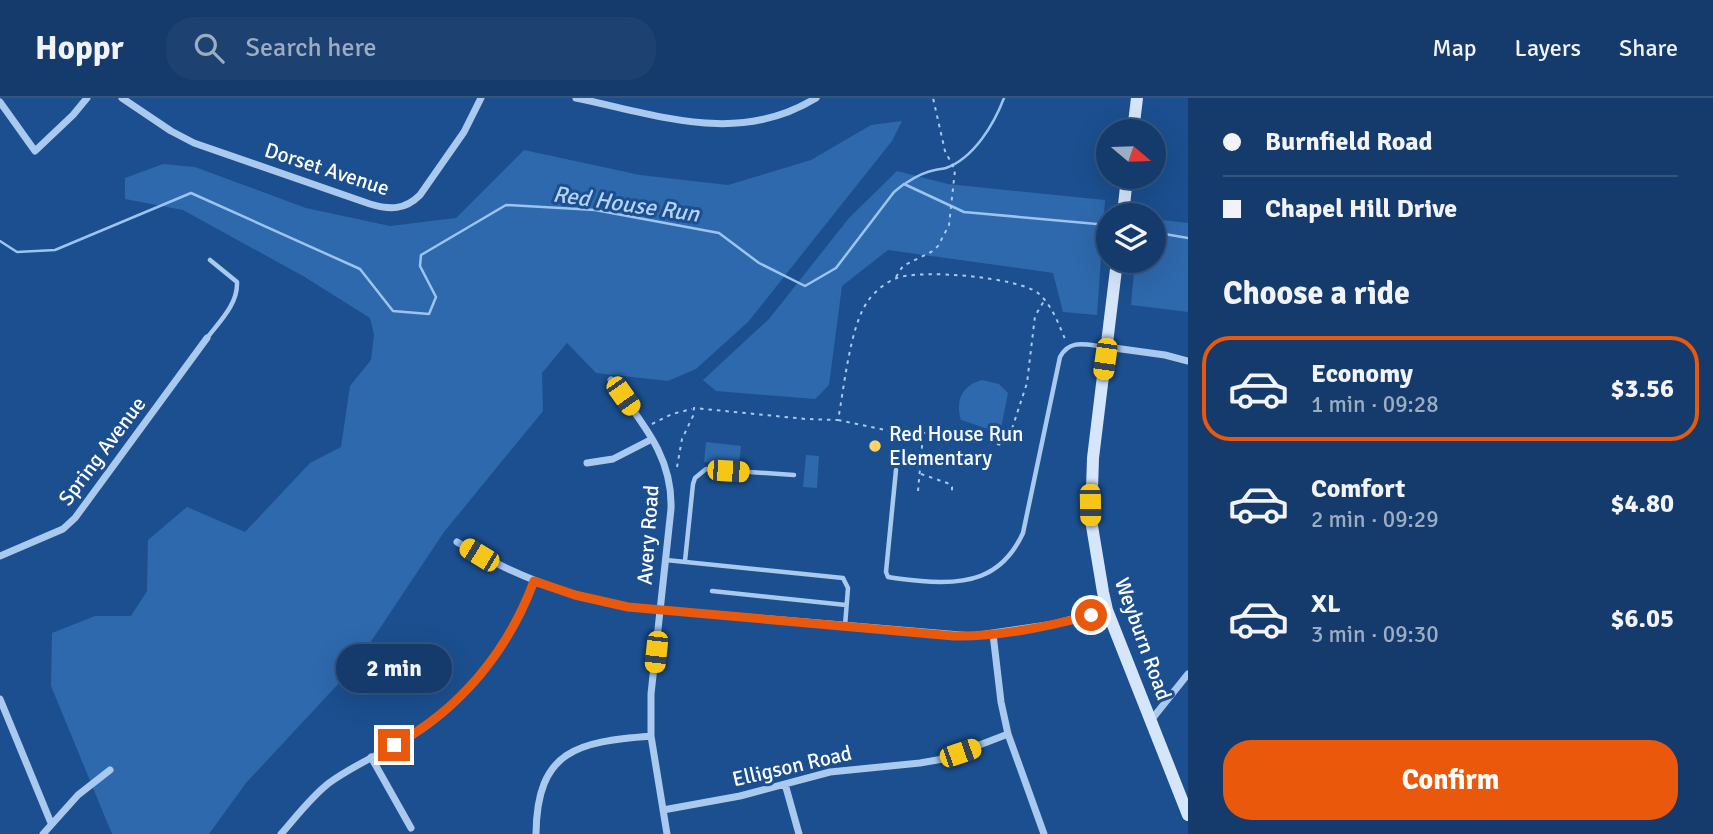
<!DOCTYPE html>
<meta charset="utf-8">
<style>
body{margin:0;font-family:Signika,sans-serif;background:#1d4271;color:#f1f3f6;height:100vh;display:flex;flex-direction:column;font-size:26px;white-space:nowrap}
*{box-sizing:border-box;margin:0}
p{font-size:23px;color:#9dadc1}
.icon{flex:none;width:38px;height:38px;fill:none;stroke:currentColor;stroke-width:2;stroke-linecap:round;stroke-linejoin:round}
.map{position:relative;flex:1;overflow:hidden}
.sheet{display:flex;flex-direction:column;background:#143b6b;width:525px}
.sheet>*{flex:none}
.hud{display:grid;align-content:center;height:154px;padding:0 35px;background:#143b6b}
.needle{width:46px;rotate:109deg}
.buttons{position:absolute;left:1096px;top:21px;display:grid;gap:14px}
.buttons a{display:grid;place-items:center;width:70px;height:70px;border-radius:50%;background:#143b6b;box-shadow:0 7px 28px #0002,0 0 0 2px #33557e;font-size:35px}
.end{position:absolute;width:32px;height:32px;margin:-16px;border:9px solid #ea580c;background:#fff;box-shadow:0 0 0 4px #fff}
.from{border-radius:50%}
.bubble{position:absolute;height:49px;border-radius:24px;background:#143b6b;box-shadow:0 7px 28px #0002,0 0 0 2px #33557e;font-size:23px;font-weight:800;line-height:49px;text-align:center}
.car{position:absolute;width:21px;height:42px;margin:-21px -10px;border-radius:9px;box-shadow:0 0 5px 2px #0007;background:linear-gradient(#f5c518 24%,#345 0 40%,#f5c518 0 76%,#345 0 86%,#f5c518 0)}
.hud b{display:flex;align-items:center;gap:24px;height:66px;font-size:26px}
.hud b+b{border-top:2px solid #33557e}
.hud i{width:18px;height:18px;background:#f1f3f6}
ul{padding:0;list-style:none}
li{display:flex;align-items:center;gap:21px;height:105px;margin:0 14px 10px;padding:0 21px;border:4px solid transparent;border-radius:28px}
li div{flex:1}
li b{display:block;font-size:26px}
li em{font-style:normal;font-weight:800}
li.current{border-color:#ea580c}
li>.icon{width:63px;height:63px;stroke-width:1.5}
h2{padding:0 35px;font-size:32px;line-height:84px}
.cta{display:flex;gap:14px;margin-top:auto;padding:14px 35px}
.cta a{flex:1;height:80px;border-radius:28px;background:#ea580c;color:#fff;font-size:28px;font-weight:800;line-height:80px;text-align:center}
header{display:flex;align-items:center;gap:42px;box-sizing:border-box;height:98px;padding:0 35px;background:#143b6b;border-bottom:2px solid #33557e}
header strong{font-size:33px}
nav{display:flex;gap:38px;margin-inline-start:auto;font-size:24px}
.search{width:490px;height:63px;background:#1d4271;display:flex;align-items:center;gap:18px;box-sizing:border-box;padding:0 24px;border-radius:28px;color:#9dadc1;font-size:26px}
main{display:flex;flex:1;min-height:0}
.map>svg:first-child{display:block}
.green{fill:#2e69ad}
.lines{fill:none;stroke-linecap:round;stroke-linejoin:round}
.stream{stroke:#9cc4f0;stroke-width:2.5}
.path{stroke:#a9c9ee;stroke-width:2;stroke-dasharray:3.5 5;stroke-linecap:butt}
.lane{stroke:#a9c9ee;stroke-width:4.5}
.street{stroke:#a9c9ee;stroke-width:7}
.secondary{stroke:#d6e6fa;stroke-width:12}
.route{stroke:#ea580c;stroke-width:9}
.poi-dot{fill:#ffd166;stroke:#1b4f8f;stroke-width:2.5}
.labels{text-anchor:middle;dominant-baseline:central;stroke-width:6;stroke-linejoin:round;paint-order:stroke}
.street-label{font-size:21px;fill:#fff;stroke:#1b4f8f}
.poi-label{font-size:21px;fill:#fff;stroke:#1b4f8f;text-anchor:start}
.water-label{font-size:23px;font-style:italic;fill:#b5d3f5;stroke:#1b4f8f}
</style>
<header>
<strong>Hoppr</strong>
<div class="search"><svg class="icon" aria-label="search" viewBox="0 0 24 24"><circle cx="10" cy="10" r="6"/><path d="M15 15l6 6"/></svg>Search here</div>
<nav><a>Map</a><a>Layers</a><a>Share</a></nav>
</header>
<main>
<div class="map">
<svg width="1188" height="736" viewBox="0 0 1188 736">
<rect width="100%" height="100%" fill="#1b4f8f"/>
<!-- green -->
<path class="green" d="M902 23 892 43 748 224 696 271 668 283 596 275 567 245 542 275 543 313 444 434 354 569 246 685 209 736H112L51 588 52 535 95 518H131L147 493 148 442 187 409 245 434 310 365 341 349 350 288 371 262 374 237 370 220 303 178 183 112 125 101V80L163 66 195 69 306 110 390 128 456 120 524 52 640 77 728 87 811 62 871 27Z
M897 73 948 86 1105 102 1097 217 1063 214 1053 175 888 152 842 188 829 287 815 301 716 293 703 282 769 221 849 120Z
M1153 121 1188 125V214L1131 207 1135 163H1153Z
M982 282 999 286 1008 295 1000 335 961 322C955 303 962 287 982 282Z
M706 344 741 348 739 367 704 364Z
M806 357 819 358 817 390 803 389Z"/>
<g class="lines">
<!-- stream -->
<path class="stream" d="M906 85C915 79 924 74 935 72 939 71 943 71 946 70 974 60 994 26 1004 0
M1153 134 1188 140
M0 143 17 154 55 152 191 95 360 171 393 213 429 216 436 199 420 168 421 157 506 107 595 112 719 135 759 165 805 188 836 170 894 94 904 86 964 114 1108 127"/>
<!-- path -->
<path class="path" d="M896 179 903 168 931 154 938 148 949 127 955 72 945 53 933 0
M838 322 895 334 959 336 1001 347 1008 343 1027 285 1035 218 1044 203
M652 326 672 316 692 311
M677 369 682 341 693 318 694 310 806 321 838 322C844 291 850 227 868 203 874 194 886 184 897 180 922 171 1017 179 1038 195 1052 207 1058 225 1065 241
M921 376 950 386 952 389V395
M918 393 923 337"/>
<!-- lane -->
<path class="lane" d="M207 240C220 223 238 206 237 184L210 162
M896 372 886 474 888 479C899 481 910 482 921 483 966 487 1002 481 1023 435L1060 259C1070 240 1087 247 1106 249
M666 462 843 480 848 490 845 528
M685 463 693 386 695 380 706 371 794 377
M712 493 846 507"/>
<!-- street -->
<path class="street" d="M122 0 171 33 194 45 370 106C390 112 405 112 420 97L464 34 481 0
M576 0C659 17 738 48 816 0
M0 4 35 53 73 17 87 0
M1107 249 1165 257 1188 263
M611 282C640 323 673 357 671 411L651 596V638L667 736
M587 365 613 361 652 341
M457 444C511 476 566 498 628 509L972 538 1054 526 1107 512
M0 458 63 431 75 420 207 240
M993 536 1001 604 1008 636 1044 736
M0 601 51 725
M1152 621 1188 576
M371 659 411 730
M785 686 799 736
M663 712 740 698 830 674 920 665 943 661 1008 636
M43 736 78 697 110 672
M281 736C296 719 311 699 329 685 355 666 385 654 413 637 469 601 511 545 534 483
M536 736C537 651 578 644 651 638"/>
<!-- secondary -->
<path class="secondary" d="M1133 33 1137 0
M1123 117 1127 79
M1117 163 1093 360 1091 422 1103 494 1107 512 1188 717"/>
</g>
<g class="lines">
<!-- route -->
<path class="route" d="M394 647C460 612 508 553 534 483L575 497 628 509 954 538C1000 539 1047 529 1091 517"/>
</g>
<!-- markers -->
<circle class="poi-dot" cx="875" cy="348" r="7"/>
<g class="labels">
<!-- street labels -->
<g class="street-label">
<text transform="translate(327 71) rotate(18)">Dorset Avenue</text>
<text transform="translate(102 353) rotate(-53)">Spring Avenue</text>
<text transform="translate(648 437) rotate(-86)">Avery Road</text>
<text transform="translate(1143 541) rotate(70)">Weyburn Road</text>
<text transform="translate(792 668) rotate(-13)">Elligson Road</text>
</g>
<!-- poi labels -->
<g class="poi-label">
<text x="889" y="336">Red House Run<tspan x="889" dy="24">Elementary</tspan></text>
</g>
<!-- water labels -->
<g class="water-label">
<text transform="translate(626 106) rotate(8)">Red House Run</text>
</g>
</g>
</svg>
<div class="buttons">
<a><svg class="needle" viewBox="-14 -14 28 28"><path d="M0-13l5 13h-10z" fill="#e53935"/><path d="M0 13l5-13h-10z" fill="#9dadc1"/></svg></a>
<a><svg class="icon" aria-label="layers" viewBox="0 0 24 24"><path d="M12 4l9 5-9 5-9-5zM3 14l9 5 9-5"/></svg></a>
</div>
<i class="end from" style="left:1091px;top:517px"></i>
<i class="end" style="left:394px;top:647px"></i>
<div class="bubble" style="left:336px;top:546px;width:116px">2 min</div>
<i class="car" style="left:1105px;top:261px;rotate:188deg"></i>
<i class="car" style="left:623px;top:298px;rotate:145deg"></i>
<i class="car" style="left:728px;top:373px;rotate:94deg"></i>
<i class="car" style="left:1090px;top:407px;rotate:179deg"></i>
<i class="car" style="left:479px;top:457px;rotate:301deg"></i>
<i class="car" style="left:656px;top:554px;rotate:186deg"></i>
<i class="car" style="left:960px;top:655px;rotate:71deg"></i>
</div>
<section class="sheet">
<div class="hud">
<b><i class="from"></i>Burnfield Road</b>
<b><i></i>Chapel Hill Drive</b>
</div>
<h2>Choose a ride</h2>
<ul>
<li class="current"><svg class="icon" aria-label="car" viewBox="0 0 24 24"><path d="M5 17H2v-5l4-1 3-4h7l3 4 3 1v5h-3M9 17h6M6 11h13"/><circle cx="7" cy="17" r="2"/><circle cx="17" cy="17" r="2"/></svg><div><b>Economy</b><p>1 min · 09:28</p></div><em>$3.56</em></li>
<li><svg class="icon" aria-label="car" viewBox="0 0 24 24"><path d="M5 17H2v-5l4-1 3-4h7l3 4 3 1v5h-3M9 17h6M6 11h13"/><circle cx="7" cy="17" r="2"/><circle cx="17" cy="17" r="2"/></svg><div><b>Comfort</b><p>2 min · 09:29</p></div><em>$4.80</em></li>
<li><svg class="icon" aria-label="car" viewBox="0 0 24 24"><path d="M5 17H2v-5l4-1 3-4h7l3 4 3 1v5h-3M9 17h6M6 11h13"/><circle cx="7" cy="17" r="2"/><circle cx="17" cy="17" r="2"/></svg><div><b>XL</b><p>3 min · 09:30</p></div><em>$6.05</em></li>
</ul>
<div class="cta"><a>Confirm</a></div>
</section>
</main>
